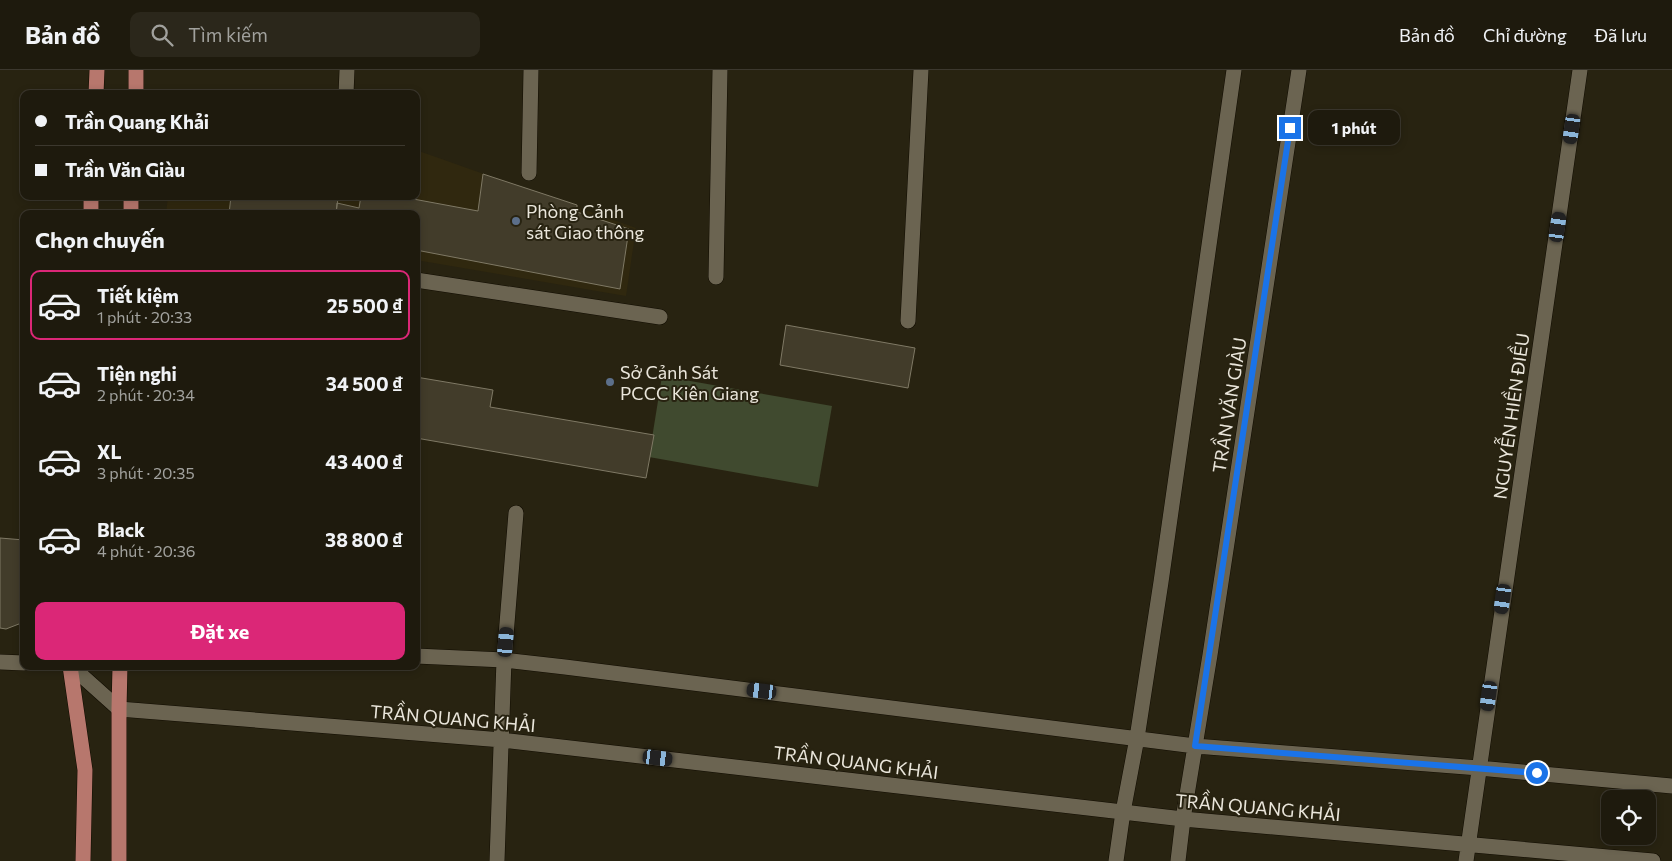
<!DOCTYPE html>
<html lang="vi">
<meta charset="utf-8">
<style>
body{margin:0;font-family:Commissioner,sans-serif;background:#2b271b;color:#f1f3f6;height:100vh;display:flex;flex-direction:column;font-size:19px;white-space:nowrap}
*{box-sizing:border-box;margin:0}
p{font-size:16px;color:#a1a19d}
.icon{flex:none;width:28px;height:28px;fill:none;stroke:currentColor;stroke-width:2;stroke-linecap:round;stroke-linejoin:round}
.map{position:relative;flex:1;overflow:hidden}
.panel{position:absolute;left:20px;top:140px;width:400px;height:460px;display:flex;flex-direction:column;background:#1e1a0d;border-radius:10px;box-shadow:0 2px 8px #0003,0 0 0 1px #3c382e}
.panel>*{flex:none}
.top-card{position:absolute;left:20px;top:20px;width:400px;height:110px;border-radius:10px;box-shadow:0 2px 8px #0003,0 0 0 1px #3c382e;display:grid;align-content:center;height:110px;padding:0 15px;background:#1e1a0d}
.buttons{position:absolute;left:1601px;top:720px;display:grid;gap:10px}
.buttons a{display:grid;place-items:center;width:55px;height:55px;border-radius:10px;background:#1e1a0d;box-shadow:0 2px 8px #0003,0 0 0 1px #3c382e;font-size:25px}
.end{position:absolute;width:22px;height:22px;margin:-11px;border:6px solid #1a73e8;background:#fff;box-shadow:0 0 0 2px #fff}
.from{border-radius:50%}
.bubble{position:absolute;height:35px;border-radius:10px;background:#1e1a0d;box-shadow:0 2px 8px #0003,0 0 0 1px #3c382e;font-size:16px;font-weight:700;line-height:35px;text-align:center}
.car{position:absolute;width:15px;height:30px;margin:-15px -8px;border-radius:6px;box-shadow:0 0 4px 1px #0007;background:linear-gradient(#222 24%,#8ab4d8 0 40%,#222 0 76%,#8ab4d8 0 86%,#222 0)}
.top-card b{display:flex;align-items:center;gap:18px;height:48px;font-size:19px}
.top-card b+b{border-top:1px solid #3c382e}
.top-card i{width:12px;height:12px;background:#f1f3f6}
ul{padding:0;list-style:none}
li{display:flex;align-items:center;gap:15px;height:70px;margin:0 10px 8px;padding:0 5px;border:2px solid transparent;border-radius:10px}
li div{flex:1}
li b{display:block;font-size:19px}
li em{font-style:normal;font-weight:700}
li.on{border-color:#db2777}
li>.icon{width:45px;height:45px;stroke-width:1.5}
h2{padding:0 15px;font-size:22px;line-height:60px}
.primary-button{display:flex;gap:10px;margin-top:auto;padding:10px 15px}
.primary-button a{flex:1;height:58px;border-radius:10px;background:#db2777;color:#fff;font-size:20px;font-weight:700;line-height:58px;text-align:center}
header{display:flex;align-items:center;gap:30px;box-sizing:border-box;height:70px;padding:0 25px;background:#1e1a0d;border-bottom:1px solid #3c382e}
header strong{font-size:24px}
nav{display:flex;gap:28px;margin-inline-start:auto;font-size:18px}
.search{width:350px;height:45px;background:#2b271b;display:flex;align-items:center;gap:12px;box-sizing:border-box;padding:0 18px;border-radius:10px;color:#a1a19d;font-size:19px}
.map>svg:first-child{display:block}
.built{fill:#30280f}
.green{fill:#404a2f}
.building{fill:#423c2a;stroke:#7f7965}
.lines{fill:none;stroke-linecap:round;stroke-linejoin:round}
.minor-casing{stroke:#110c00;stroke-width:16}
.major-casing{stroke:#110c00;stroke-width:16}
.minor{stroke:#6b6451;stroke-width:15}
.major{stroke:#b7776d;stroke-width:15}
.route{stroke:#1a73e8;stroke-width:6}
.service-dot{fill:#5c6f8a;stroke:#282311;stroke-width:2}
.labels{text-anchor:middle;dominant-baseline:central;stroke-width:4;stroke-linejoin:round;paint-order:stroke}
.poi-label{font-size:18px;fill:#eae6db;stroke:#282311;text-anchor:start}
.street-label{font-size:18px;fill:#eae6db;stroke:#282311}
</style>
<header>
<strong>Bản đồ</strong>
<div class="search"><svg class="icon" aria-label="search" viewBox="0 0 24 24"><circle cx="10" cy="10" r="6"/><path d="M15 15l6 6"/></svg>Tìm kiếm</div>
<nav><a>Bản đồ</a><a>Chỉ đường</a><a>Đã lưu</a></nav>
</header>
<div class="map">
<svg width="1672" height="791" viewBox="0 0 1672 791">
<rect width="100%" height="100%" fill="#282311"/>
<!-- built -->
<path class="built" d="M416 80 636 158 626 226 416 190V144H166L168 126H416Z"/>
<!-- green -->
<path class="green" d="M662 306 832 336 818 417 649 387Z"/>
<!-- building -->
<path class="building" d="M483 104 577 135V142L629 159 620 219 416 180V144H336L337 133 359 138 361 126H397L478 141Z
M231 126H325L338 128 336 144H229Z
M786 255 915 278 908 318 780 295Z
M416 307 493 320 490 337 654 365 646 408 416 368Z
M0 468 24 470V552L6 559 0 558Z"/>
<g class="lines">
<!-- minor casing -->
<g class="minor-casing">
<path id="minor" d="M346 24 347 0
M529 103 531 0
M716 207 720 0
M416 210 660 247
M908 251 921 0
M416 586 504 590 565 597 1195 676 1479 698 1672 716
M0 592 24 593
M71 596 119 639 502 670 1183 749 1653 791
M497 791 504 590 516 443
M1116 791 1123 742 1137 668 1161 512 1234 0
M1178 791 1183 749 1210 585 1299 0
M1466 791 1580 0"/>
</g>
<!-- major casing -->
<g class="major-casing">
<path id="major" d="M96 24 97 0
M136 24V0
M91 144V126
M131 144V126
M70 596 85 700 83 791
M119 791V639L120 596"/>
</g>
<!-- minor -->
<use href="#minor" class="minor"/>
<!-- major -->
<use href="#major" class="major"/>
</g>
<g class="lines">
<!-- route -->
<path class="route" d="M1290 58 1195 676 1537 703"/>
</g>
<!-- markers -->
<g class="service-dot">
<circle cx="516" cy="151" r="5"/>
<circle cx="610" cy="312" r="5"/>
</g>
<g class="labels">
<!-- poi labels -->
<g class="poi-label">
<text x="526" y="141">Phòng Cảnh<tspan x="526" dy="21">sát Giao thông</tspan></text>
<text x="620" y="302">Sở Cảnh Sát<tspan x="620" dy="21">PCCC Kiên Giang</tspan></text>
</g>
<!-- street labels -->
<g class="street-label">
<text transform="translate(1229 335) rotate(-81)">TRẦN VĂN GIÀU</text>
<text transform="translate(1511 346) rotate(-82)">NGUYỄN HIỀN ĐIỀU</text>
<text transform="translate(453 648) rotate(5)">TRẦN QUANG KHẢI</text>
<text transform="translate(856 692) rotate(7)">TRẦN QUANG KHẢI</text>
<text transform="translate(1258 737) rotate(5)">TRẦN QUANG KHẢI</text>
</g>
</g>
</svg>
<div class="buttons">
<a><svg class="icon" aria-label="locate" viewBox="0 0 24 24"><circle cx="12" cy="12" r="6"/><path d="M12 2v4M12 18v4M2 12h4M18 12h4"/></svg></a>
</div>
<i class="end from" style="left:1537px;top:703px"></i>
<i class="end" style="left:1290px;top:58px"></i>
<div class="bubble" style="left:1308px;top:40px;width:92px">1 phút</div>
<i class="car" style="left:1572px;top:59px;rotate:188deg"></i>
<i class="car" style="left:1558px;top:157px;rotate:8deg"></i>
<i class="car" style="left:1503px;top:529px;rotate:188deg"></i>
<i class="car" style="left:506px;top:572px;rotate:5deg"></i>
<i class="car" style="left:762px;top:621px;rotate:277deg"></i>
<i class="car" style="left:1489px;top:626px;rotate:188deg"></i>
<i class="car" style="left:658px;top:688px;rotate:97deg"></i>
<div class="top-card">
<b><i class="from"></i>Trần Quang Khải</b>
<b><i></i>Trần Văn Giàu</b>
</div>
<section class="panel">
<h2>Chọn chuyến</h2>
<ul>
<li class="on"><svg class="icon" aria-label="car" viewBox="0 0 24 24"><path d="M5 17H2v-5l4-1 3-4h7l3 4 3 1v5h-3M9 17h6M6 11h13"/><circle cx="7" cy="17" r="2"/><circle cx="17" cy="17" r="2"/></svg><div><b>Tiết kiệm</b><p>1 phút · 20:33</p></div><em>25 500 ₫</em></li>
<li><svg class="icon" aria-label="car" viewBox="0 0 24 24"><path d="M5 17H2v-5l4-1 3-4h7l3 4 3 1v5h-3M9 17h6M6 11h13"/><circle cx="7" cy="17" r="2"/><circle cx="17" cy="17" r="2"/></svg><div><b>Tiện nghi</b><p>2 phút · 20:34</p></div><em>34 500 ₫</em></li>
<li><svg class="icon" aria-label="car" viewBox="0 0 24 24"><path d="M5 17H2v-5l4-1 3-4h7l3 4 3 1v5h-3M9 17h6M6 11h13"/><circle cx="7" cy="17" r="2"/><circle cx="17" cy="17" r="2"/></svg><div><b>XL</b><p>3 phút · 20:35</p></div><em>43 400 ₫</em></li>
<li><svg class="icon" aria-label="car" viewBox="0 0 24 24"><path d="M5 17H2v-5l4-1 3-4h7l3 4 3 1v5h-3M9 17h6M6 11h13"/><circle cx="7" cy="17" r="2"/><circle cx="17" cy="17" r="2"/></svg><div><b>Black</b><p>4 phút · 20:36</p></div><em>38 800 ₫</em></li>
</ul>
<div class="primary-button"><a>Đặt xe</a></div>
</section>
</div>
